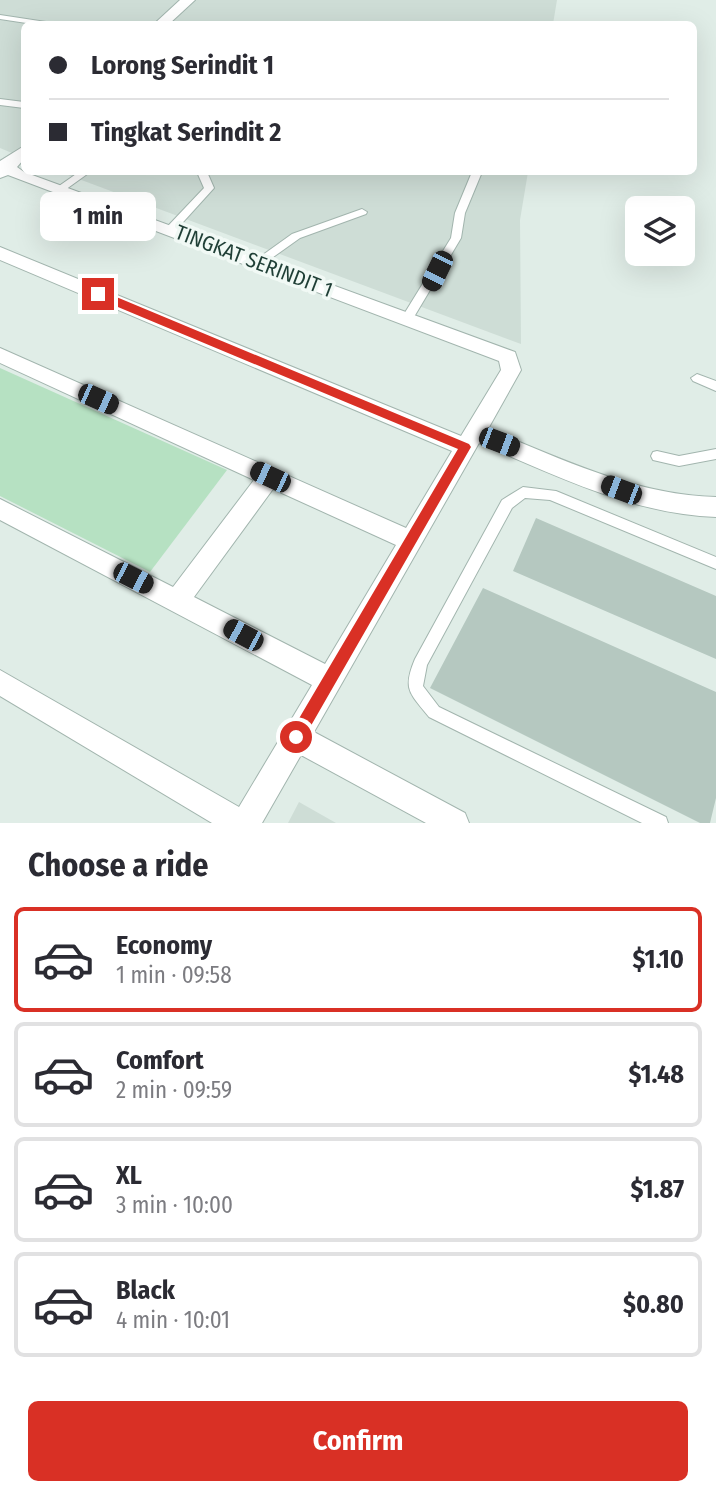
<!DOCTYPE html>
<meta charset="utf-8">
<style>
body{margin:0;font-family:"Fira Sans Condensed",sans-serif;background:#f2f2f3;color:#2b2b33;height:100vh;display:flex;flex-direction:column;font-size:26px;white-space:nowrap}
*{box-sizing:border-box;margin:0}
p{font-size:23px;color:#7c7c81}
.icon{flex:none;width:38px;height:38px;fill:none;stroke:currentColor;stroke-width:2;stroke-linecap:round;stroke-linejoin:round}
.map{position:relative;height:823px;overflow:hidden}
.side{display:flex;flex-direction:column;background:#fff;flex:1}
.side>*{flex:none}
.guide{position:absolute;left:21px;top:21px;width:676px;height:154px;border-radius:10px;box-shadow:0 7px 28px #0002;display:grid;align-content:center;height:154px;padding:0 28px;background:#fff}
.controls{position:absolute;left:625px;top:196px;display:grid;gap:14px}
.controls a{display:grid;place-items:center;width:70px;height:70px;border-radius:10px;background:#fff;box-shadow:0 7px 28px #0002;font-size:35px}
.end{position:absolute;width:32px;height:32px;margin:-16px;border:9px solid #d93025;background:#fff;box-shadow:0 0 0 4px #fff}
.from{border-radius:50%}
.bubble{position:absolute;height:49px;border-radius:10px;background:#fff;box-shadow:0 7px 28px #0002;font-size:23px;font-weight:700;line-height:49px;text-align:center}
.car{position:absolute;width:21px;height:42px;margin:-21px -10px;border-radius:9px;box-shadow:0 0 5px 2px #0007;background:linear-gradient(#222 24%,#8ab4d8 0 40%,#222 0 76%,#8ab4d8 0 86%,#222 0)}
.guide b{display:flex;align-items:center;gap:24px;height:66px;font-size:26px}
.guide b+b{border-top:2px solid #e1e1e2}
.guide i{width:18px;height:18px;background:#2b2b33}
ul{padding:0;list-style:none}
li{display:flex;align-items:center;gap:21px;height:105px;margin:0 14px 10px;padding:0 14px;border:4px solid #e1e1e2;border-radius:10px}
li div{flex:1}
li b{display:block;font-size:26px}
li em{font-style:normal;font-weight:700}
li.active{border-color:#d93025}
li>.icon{width:63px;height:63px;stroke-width:1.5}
h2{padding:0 28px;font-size:32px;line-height:84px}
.primary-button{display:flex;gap:14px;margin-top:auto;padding:14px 28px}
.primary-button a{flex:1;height:80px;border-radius:10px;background:#d93025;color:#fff;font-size:28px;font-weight:700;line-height:80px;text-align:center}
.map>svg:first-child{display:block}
.built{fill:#ceddd6}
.green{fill:#b6e1c2}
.building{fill:#b5c8c0}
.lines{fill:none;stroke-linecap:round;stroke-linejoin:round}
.service-casing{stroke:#a2b5ae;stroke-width:2}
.minor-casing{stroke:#a2b5ae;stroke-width:2}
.service{fill:#fff;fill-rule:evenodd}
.minor{fill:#fff;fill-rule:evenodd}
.route{fill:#d93025}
.labels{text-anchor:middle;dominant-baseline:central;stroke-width:7;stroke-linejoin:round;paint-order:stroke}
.street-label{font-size:21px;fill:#1f3f36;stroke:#f1f9f5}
</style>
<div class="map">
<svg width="716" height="823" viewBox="0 0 716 823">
<rect width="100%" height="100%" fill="#e0ede7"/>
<!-- built -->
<path class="built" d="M0 0H557L553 24H24V158L0 148Z
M60 172H528L520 220 521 344Z
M299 802 336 823H288Z"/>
<!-- green -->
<path class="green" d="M0 368 227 470 150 572 0 496Z"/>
<!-- building -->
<path class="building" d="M536 518 716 596V659L513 571Z
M483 588 716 692V798L710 823H700L430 688Z"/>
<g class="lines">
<!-- service casing -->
<g class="service-casing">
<path id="service" d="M0 15 46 22 50 24H33L0 19Z
M0 99 24 102V108L0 105Z
M79 172H90L65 190H59V186Z
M197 172H207L214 188 175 231H167V227L204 188Z
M472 172H482L465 213 461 238 411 322H403L401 319 451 238 455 213Z
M362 209 367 212 366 214 300 238 262 265 258 266 253 262 292 234Z
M697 374 716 381V391L693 381 691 378Z
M716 449V459L679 466 653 460 651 456 653 452 657 451 679 456Z
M523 487 556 491 716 557V569L550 500 525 498 512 508 427 665 423 686 439 707 666 817 668 823H642L429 717C410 693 402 690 415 659L502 500Z"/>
</g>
<!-- minor casing -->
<g class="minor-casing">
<path id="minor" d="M180 0H195L169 24H154Z
M24 146V159L17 167 24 172 515 352 521 370 488 429C562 459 635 495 716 497V517C632 514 555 475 479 443L314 732 465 813 469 823H426L301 755 262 823H212L0 696V670L239 807 312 685 0 520V499L173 587 254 480 0 363V348L406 528 452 451 0 260V247L461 436 501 370 499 361 8 175 0 178V161ZM273 489 396 545 325 664 194 597Z"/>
</g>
<!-- service -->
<use href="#service" class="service"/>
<!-- minor -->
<use href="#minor" class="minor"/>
</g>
<!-- route -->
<path class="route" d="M94 291H102L469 444 471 447 301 743 296 745 291 743 289 737 291 732 458 449 94 297Z"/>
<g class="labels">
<!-- street labels -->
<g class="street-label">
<text transform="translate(254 261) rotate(21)">TINGKAT SERINDIT 1</text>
</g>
</g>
</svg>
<div class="controls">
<a><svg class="icon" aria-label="layers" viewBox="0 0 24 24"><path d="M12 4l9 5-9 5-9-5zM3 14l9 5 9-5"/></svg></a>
</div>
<i class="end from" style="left:296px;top:737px"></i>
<i class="end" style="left:98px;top:294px"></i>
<div class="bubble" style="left:40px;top:192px;width:116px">1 min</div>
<i class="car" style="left:437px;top:271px;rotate:206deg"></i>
<i class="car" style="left:98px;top:399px;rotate:114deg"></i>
<i class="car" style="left:499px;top:442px;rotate:111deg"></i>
<i class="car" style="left:270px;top:477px;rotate:295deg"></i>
<i class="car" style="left:621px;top:490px;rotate:291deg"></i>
<i class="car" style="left:133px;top:578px;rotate:117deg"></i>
<i class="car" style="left:243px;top:635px;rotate:298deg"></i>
<div class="guide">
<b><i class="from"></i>Lorong Serindit 1</b>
<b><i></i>Tingkat Serindit 2</b>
</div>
</div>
<section class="side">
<h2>Choose a ride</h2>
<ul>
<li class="active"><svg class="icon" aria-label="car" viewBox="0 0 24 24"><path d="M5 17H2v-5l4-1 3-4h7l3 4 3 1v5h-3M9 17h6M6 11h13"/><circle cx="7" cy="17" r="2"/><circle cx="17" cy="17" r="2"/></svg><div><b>Economy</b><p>1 min · 09:58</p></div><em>$1.10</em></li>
<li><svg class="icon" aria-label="car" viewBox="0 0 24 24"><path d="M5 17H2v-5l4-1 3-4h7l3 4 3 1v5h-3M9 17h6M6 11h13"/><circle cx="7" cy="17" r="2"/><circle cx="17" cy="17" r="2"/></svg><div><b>Comfort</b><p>2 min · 09:59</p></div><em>$1.48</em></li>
<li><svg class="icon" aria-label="car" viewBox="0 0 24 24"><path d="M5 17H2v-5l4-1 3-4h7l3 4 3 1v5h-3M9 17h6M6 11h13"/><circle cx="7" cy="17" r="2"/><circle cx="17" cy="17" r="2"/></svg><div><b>XL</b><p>3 min · 10:00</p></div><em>$1.87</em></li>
<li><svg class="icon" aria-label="car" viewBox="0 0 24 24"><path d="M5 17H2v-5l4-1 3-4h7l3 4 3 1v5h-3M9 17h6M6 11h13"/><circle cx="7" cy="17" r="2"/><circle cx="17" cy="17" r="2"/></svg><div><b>Black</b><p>4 min · 10:01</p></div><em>$0.80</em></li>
</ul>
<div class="primary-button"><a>Confirm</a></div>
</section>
